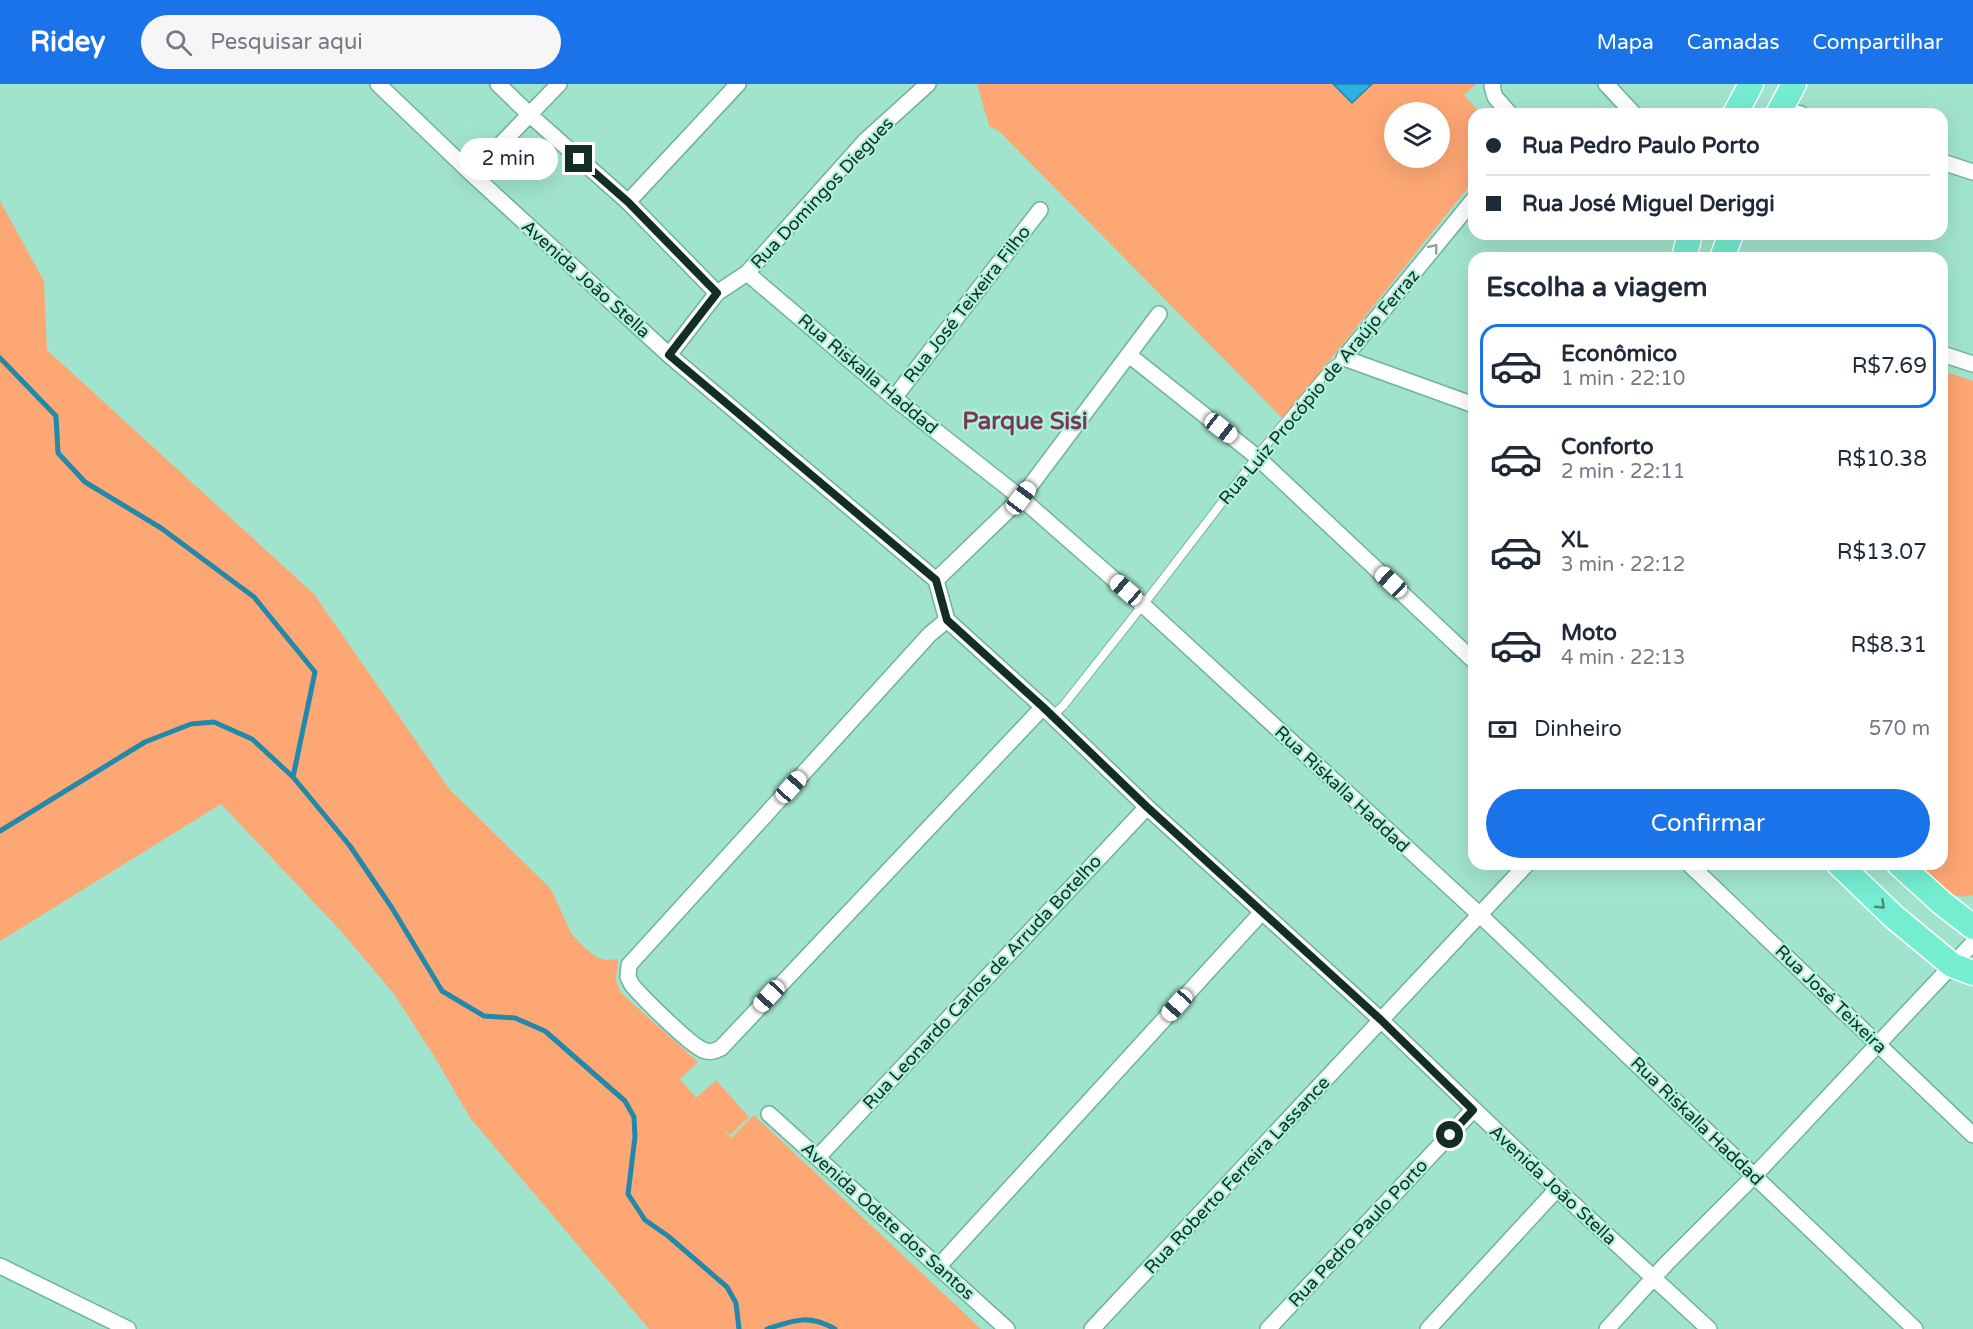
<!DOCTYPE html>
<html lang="pt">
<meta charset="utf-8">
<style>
body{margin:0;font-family:"Varela Round",sans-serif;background:#f6f6f7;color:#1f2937;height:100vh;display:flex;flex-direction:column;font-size:22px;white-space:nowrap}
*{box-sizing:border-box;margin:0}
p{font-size:20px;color:#747a83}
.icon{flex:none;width:33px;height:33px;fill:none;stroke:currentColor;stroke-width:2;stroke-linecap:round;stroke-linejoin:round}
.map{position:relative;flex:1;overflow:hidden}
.side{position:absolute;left:1468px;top:168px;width:480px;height:618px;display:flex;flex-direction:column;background:#fff;border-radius:18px;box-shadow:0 6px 24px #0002}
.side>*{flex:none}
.hud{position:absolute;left:1468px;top:24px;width:480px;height:132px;border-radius:18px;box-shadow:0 6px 24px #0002;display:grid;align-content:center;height:132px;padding:0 18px;background:#fff}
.tools{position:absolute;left:1384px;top:18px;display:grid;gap:12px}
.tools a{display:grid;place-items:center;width:66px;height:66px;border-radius:50%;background:#fff;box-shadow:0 6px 24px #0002;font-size:30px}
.end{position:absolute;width:27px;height:27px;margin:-14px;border:8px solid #122e25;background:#fff;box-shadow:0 0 0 3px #fff}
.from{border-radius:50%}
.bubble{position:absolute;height:42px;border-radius:21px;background:#fff;box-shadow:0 6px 24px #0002;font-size:20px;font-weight:600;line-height:42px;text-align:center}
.car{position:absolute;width:18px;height:36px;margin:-18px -9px;border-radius:8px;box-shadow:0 0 4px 2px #0007;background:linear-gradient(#fff 24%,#345 0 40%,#fff 0 76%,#345 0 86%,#fff 0)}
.hud b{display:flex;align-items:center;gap:21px;height:57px;font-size:22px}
.hud b+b{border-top:2px solid #e0e1e3}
.hud i{width:15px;height:15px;background:#1f2937}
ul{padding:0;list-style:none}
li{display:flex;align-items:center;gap:18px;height:84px;margin:0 12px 9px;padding:0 6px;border:3px solid transparent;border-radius:18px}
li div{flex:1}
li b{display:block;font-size:22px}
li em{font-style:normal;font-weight:600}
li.on{border-color:#1a73e8}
li>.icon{width:54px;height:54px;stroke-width:1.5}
h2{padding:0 18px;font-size:27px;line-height:72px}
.pay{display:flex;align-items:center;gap:15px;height:66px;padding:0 18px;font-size:22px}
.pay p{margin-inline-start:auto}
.action{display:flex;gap:12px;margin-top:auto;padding:12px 18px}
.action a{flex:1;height:69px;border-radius:36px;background:#1a73e8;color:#fff;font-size:24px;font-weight:600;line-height:69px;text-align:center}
header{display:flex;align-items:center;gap:36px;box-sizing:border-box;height:84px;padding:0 30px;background:#1a73e8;color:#fff}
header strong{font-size:28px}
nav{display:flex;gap:33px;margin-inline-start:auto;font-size:21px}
.search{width:420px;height:54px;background:#f6f6f7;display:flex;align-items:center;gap:15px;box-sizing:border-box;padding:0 21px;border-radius:33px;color:#747a83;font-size:22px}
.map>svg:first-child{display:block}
.green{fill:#fda774;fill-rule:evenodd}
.water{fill:#29b0e5;stroke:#2289ab;stroke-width:1.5}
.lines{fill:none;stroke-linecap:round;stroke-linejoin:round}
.stream{stroke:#2289ab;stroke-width:5}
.lane-casing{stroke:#70b29b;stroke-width:10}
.street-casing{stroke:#70b29b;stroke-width:18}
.primary-casing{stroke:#fff;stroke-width:27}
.lane{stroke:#fff;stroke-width:8}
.street{stroke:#fff;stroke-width:15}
.primary{stroke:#75edd1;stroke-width:24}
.oneway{stroke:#94a19d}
.oneway2{stroke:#448e7b}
.route{stroke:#122e25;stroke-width:8}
.labels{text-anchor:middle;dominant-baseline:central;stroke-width:4.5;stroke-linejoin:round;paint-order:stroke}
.street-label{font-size:18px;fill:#122e25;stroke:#aef2da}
.district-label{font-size:24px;font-weight:bold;fill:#7a3859;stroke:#aef2da}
</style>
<header>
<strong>Ridey</strong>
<div class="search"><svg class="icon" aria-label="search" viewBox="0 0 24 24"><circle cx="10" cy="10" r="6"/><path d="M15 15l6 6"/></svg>Pesquisar aqui</div>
<nav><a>Mapa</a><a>Camadas</a><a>Compartilhar</a></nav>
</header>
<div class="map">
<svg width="1973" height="1245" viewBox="0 0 1973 1245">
<rect width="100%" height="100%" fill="#a1e4cd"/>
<!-- green -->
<path class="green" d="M977 0H1476L1464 11 1481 30H1474V96L1283 335 999 47 989 42ZM1395 28H1440V74H1395Z
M0 117 44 197 47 266 314 510 450 706 551 805 571 849 583 862 596 873 605 876 618 875 616 896 621 909 698 978 680 995 696 1014 716 996 749 1033 730 1051 724 1046 731 1054 754 1031 981 1245H649L471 1035 434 972 394 910 340 846 221 720 0 857Z
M1943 287 1973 297V811C1949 819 1933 795 1917 780H1942Z"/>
<!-- water -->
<path class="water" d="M1333 0H1372L1352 19Z"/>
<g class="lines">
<!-- stream -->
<path class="stream" d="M0 274 56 332 58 369 85 398 161 444 254 513 315 588 293 693 350 762 392 824 442 907 484 932 515 934 545 947 625 1017 634 1033 635 1053 628 1110 645 1136 668 1152 727 1203 736 1219 739 1245
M0 747 145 658 191 640 214 638 252 655 293 693
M767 1245C794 1236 808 1230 835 1245"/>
<!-- lane casing -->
<g class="lane-casing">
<path id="lane" d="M1052 632 1063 622 1157 503 1266 361 1331 283 1344 274"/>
</g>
<!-- street casing -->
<g class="street-casing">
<path id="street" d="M378 0 472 90 669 271 936 496 947 536 1043 623 1147 723 1381 936 1557 1105 1709 1245
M498 0 530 31 628 118 717 209
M1493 0 1492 2 1495 13 1510 30
M1606 0 1634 30
M1780 25 1801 30
M1942 78 1973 88
M472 90 559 0
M1474 115 1344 274 1474 321
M628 118 738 0
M747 189 894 314 1021 414 1143 521 1480 831 1915 1245
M1942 270 1973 280
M669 271 717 209 747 189 866 56 928 0
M1129 271 1257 373 1474 577
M894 314 1040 126
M936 496 1021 414 1159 230
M947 536 930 550 629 881 628 893 632 901C643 914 689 960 703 966 710 969 715 967 721 964L1043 623
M1689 780 1973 1051
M769 1030 1007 1245
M818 1073 1147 723
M0 1182 128 1245
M938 1183 1262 828
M1092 1245 1527 780
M1268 1245 1473 1026
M1428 1245 1557 1105
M1607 1245 1666 1180 1754 1092 1973 859"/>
</g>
<!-- primary casing -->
<g class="primary-casing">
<path id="primary" d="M1735 30 1751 0
M1778 30 1794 0
M1684 174 1690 150
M1722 174 1731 150
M1839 780 1893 832 1952 881 1973 889
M1899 780 1942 819 1973 843"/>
</g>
<!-- lane -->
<use href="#lane" class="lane"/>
<!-- street -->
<use href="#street" class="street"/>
<!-- primary -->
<use href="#primary" class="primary"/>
</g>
<!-- one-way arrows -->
<defs><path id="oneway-chevron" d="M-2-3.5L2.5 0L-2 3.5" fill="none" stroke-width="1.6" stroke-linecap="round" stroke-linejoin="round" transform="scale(1.5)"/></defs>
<use class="oneway" href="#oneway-chevron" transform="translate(1434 164) rotate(-51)"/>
<use class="oneway2" href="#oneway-chevron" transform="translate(1881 821) rotate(43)"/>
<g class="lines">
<!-- route -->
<path class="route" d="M579 75 628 118 717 209 669 271 936 496 947 536 1043 623 1147 723 1381 936 1473 1026 1450 1051"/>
</g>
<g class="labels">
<!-- street labels -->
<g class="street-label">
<text transform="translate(822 109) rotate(-47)">Rua Domingos Diegues</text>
<text transform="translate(586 195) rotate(42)">Avenida João Stella</text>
<text transform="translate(967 220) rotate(-52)">Rua José Teixeira Filho</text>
<text transform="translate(868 290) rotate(40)">Rua Riskalla Haddad</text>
<text transform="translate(1319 303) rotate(-50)">Rua Luiz Procópio de Araújo Ferraz</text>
<text transform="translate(1342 705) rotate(43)">Rua Riskalla Haddad</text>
<text transform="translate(982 898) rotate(-47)">Rua Leonardo Carlos de Arruda Botelho</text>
<text transform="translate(1831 915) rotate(44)">Rua José Teixeira</text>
<text transform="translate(1697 1037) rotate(44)">Rua Riskalla Haddad</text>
<text transform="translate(1237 1091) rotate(-47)">Rua Roberto Ferreira Lassance</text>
<text transform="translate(1553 1101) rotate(43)">Avenida João Stella</text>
<text transform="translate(888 1137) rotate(42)">Avenida Odete dos Santos</text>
<text transform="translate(1358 1149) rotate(-47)">Rua Pedro Paulo Porto</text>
</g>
<!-- district labels -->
<g class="district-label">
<text x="1025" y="337">Parque Sisi</text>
</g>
</g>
</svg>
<div class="tools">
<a><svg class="icon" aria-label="layers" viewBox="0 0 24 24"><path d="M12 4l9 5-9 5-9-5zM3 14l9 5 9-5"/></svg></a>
</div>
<i class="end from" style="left:1450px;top:1051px"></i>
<i class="end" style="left:579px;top:75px"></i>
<div class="bubble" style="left:459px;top:54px;width:99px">2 min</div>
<i class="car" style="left:1221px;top:344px;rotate:128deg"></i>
<i class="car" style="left:1021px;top:414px;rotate:37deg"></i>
<i class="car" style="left:1391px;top:498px;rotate:313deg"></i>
<i class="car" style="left:1126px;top:506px;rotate:311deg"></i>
<i class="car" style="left:791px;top:703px;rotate:42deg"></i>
<i class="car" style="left:769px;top:912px;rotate:223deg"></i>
<i class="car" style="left:1177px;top:921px;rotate:222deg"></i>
<div class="hud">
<b><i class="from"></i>Rua Pedro Paulo Porto</b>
<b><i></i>Rua José Miguel Deriggi</b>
</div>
<section class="side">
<h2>Escolha a viagem</h2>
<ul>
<li class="on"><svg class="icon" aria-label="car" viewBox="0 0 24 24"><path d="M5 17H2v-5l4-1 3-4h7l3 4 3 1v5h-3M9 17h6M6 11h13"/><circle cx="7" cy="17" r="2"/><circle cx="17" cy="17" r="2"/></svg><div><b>Econômico</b><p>1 min · 22:10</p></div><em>R$7.69</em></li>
<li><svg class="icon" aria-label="car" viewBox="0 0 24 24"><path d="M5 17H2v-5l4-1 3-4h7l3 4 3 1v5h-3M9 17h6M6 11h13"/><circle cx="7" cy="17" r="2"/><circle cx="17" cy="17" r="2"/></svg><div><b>Conforto</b><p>2 min · 22:11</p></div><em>R$10.38</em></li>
<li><svg class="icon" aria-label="car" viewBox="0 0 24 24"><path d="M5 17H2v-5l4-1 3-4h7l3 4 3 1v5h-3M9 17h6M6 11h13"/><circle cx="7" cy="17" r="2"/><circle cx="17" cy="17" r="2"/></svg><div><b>XL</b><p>3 min · 22:12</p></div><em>R$13.07</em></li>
<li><svg class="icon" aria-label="car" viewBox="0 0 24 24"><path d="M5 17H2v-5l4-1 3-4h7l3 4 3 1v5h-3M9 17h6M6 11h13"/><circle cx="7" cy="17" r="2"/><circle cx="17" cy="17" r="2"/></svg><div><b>Moto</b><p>4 min · 22:13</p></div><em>R$8.31</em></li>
</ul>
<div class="pay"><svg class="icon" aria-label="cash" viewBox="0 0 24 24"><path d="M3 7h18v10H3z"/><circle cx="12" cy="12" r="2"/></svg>Dinheiro<p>570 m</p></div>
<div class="action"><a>Confirmar</a></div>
</section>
</div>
